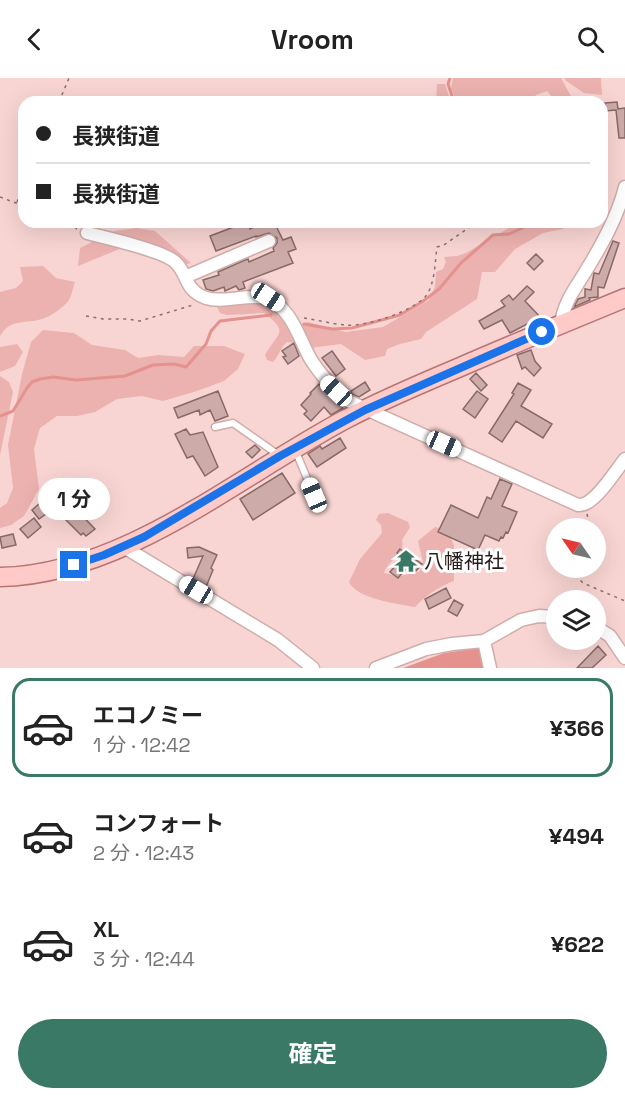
<!DOCTYPE html>
<html lang="ja">
<meta charset="utf-8">
<style>
body{margin:0;font-family:"Space Grotesk","Noto Sans JP",sans-serif;background:#f2f2f2;color:#222;height:100vh;display:flex;flex-direction:column;font-size:22px;white-space:nowrap}
*{box-sizing:border-box;margin:0}
p{font-size:20px;color:#767676}
.icon{flex:none;width:33px;height:33px;fill:none;stroke:currentColor;stroke-width:2;stroke-linecap:round;stroke-linejoin:round}
.map{position:relative;height:590px;overflow:hidden}
.sheet{display:flex;flex-direction:column;background:#fff;flex:1}
.sheet>*{flex:none}
.banner{position:absolute;left:18px;top:18px;width:590px;height:132px;border-radius:18px;box-shadow:0 6px 24px #0002;display:grid;align-content:center;height:132px;padding:0 18px;background:#fff}
.needle{width:39px;rotate:304deg}
.buttons{position:absolute;left:546px;top:440px;display:grid;gap:12px}
.buttons a{display:grid;place-items:center;width:60px;height:60px;border-radius:50%;background:#fff;box-shadow:0 6px 24px #0002;font-size:30px}
.end{position:absolute;width:27px;height:27px;margin:-14px;border:8px solid #1a73e8;background:#fff;box-shadow:0 0 0 3px #fff}
.from{border-radius:50%}
.bubble{position:absolute;height:42px;border-radius:21px;background:#fff;box-shadow:0 6px 24px #0002;font-size:20px;font-weight:700;line-height:42px;text-align:center}
.car{position:absolute;width:18px;height:36px;margin:-18px -9px;border-radius:8px;box-shadow:0 0 4px 2px #0007;background:linear-gradient(#fff 24%,#345 0 40%,#fff 0 76%,#345 0 86%,#fff 0)}
.banner b{display:flex;align-items:center;gap:21px;height:57px;font-size:22px}
.banner b+b{border-top:2px solid #e0e0e0}
.banner i{width:15px;height:15px;background:#222}
ul{padding:10px 0 0;list-style:none}
li{display:flex;align-items:center;gap:18px;height:99px;margin:0 12px 9px;padding:0 6px;border:3px solid transparent;border-radius:18px}
li div{flex:1}
li b{display:block;font-size:22px}
li em{font-style:normal;font-weight:700}
li.current{border-color:#397966}
li>.icon{width:54px;height:54px;stroke-width:1.5}
.primary-button{display:flex;gap:12px;margin-top:auto;padding:12px 18px}
.primary-button a{flex:1;height:69px;border-radius:36px;background:#397966;color:#fff;font-size:24px;font-weight:700;line-height:69px;text-align:center}
header{display:flex;justify-content:space-between;align-items:center;height:78px;padding:0 18px;background:#fff;font-size:27px;font-weight:700}
.map>svg:first-child{display:block}
.green{fill:#ecb2af}
.water{fill:#e5928f}
.lines{fill:none;stroke-linecap:round;stroke-linejoin:round}
.stream{stroke:#e5928f;stroke-width:3}
.building{fill:#cdaba9;stroke:#876967;stroke-width:1.5}
.service-casing{stroke:#cfadab;stroke-width:9}
.minor-casing{stroke:#cfadab;stroke-width:15}
.primary-casing{stroke:#b47674;stroke-width:21}
.path{stroke:#87706f;stroke-width:1.5;stroke-dasharray:3 4.5;stroke-linecap:butt}
.service{stroke:#fff;stroke-width:6}
.minor{stroke:#fff;stroke-width:12}
.primary{stroke:#ffcac8;stroke-width:18}
.route{stroke:#1a73e8;stroke-width:8}
.labels{text-anchor:middle;dominant-baseline:central;stroke-width:6;stroke-linejoin:round;paint-order:stroke}
.poi-label{font-size:20px;fill:#281c1b;stroke:#fff;text-anchor:start}
</style>
<header><svg class="icon" aria-label="back" viewBox="0 0 24 24"><path d="M15 5l-7 7 7 7"/></svg>Vroom<svg class="icon" aria-label="search" viewBox="0 0 24 24"><circle cx="10" cy="10" r="6"/><path d="M15 15l6 6"/></svg></header>
<div class="map">
<svg width="625" height="590" viewBox="0 0 625 590">
<rect width="100%" height="100%" fill="#f8d5d3"/>
<!-- green -->
<path class="green" d="M453 0H561L572 20 565 24 553 20 547 13 536 17 530 24H457L451 11Z
M565 0H601L602 17 584 15 565 2Z
M437 6H445L451 24H436Z
M519 144H569L563 151 543 155 515 171 495 194H482L477 221 426 254 421 261 400 266 387 271 385 278 365 282 341 266 310 270 296 265 287 264C280 270 279 278 273 284L267 282 265 277C278 254 290 255 264 235L227 237 220 235 217 229 219 224 262 222 299 247 308 244 346 254 383 249 429 222 435 209 436 194 443 191 446 184 444 179 457 178 466 175Z
M137 150 155 153 191 185 183 187 139 163 78 188 80 170 114 153Z
M43 188 56 200 75 204C73 209 72 217 69 222 63 230 51 238 42 241 27 246 10 240 0 258V214L16 210 23 203 20 189Z
M43 252 74 255 92 267 125 272 138 280 158 277 184 279 194 268H224L245 276 238 291 224 303 197 313 163 323 142 318 117 321 95 334 77 338H57L40 350 34 371 39 411 24 438 11 447 0 450V430L7 425 13 410 8 367 22 296 31 264Z
M17 266 23 274 15 288 0 294V269Z
M0 298 9 304 13 314 0 377Z
M388 435 408 444 410 449 402 462C406 478 388 481 384 495L399 498 419 494 423 485 418 463 435 449 448 452 454 468 452 486 454 491V503C440 508 425 518 415 529 398 526 357 521 349 504L360 481 382 455 381 447 376 442 379 436Z"/>
<!-- water -->
<path class="water" d="M480 570 484 590H403L444 575Z"/>
<g class="lines">
<!-- stream -->
<path class="stream" d="M450 0 448 6 454 24
M304 246 332 251 352 250 400 237 422 224 439 211 461 185 493 157 509 156 531 146 532 144
M0 338 13 333 27 310 32 304 40 301 53 299 76 302 125 298 153 287 174 286 186 289 206 266 211 253 220 243 271 237"/>
</g>
<!-- building -->
<path class="building" d="M617 24 618 31 625 30V60H619L616 32 605 33V25Z
M247 144 250 151 264 144H274L283 162 291 159 296 171 288 174 293 185 243 204 245 210 239 212 236 208 225 213 224 209 213 213 206 211 203 202 219 197 218 194 245 182 248 181 249 184 274 173 273 170 277 165V160L269 155 256 159V158L216 173 210 158Z
M613 163 619 165 604 210 598 209V219L589 220 590 222 574 229 578 221 585 219V211L591 212 594 195 599 196Z
M536 176 543 183 534 192 527 185Z
M527 208 534 214 525 223 543 242 530 247 529 245 510 255 502 242 484 251 479 243 505 228 501 223 509 217 513 222Z
M294 265 299 278 288 286 283 279 286 278 282 273Z
M531 272 535 283 541 290 534 298 525 289 522 291 517 277Z
M332 273 345 291 336 298 322 280Z
M476 295 487 307 481 313 470 301Z
M365 304 370 312 359 319 352 316 351 313Z
M518 305 531 312 521 328 552 346 543 360 516 343 502 364 489 355 514 316 512 315Z
M319 306 343 330 331 337 324 329 311 343 304 336 307 333 301 327 311 316 310 315Z
M218 313 228 338 215 343 210 332 200 337 199 332 178 340 174 330Z
M477 313 488 321 475 340 463 331Z
M186 351 190 357 203 354 218 389 205 398 193 378 187 380 175 356Z
M340 360 346 370 317 389 308 376 320 368 322 371Z
M255 367 260 372 252 380 246 374Z
M282 395 295 415 253 442 240 421Z
M500 401 512 406 502 428 517 434 508 455 506 454 503 460 501 459 499 463 485 457 478 472 438 454 451 427 478 440 487 419 491 421Z
M56 411 95 451 86 458 83 455 81 457 54 430 39 441 32 432Z
M34 440 41 449 28 460 20 451Z
M13 456 16 467 2 470 0 459Z
M199 469 217 477 211 490 213 492 206 509 193 501 203 478 188 480 187 470Z
M400 471 422 486 416 493 409 487 398 500 390 494 402 480 397 475Z
M446 510 451 520 429 531 425 521Z
M454 522 463 527 457 538 448 533Z
M598 568 606 577 592 590H577Z"/>
<g class="lines">
<!-- service casing -->
<g class="service-casing">
<path id="service" d="M215 349 233 345 280 378
M296 374 314 417"/>
</g>
<!-- minor casing -->
<g class="minor-casing">
<path id="minor" d="M87 155C107 160 160 172 174 183 189 195 183 212 206 220 228 227 257 210 277 226 294 239 300 262 310 280 320 297 332 309 346 322L578 427C594 429 615 393 625 381
M185 199 269 163
M561 246C564 223 576 210 587 191 603 165 618 138 625 109
M124 469 278 562 313 590
M596 549 610 558 625 580
M484 563 490 590
M376 590 426 571 452 566 484 563 521 542 539 538 556 539"/>
</g>
<!-- primary casing -->
<g class="primary-casing">
<path id="primary" d="M0 499C124 497 240 397 346 341 382 322 420 306 458 290 513 266 569 243 625 220"/>
</g>
<!-- path -->
<path class="path" d="M59 24 69 0
M0 119 24 128
M17 124 24 108
M62 144 77 151
M86 238 103 241H128L140 243 193 227
M304 240C318 242 332 246 346 247 366 249 411 234 425 219 435 208 435 183 437 169L444 167 477 144
M587 436 590 450
M581 489 578 500 583 505 625 523"/>
<!-- service -->
<use href="#service" class="service"/>
<!-- minor -->
<use href="#minor" class="minor"/>
<!-- primary -->
<use href="#primary" class="primary"/>
</g>
<g class="lines">
<!-- route -->
<path class="route" d="M74 487 104 477 144 459 280 378 365 332 542 254"/>
</g>
<!-- icons -->
<defs>
<g id="temple-bare" transform="scale(1.8)"><path d="M0-6L5-2H3V0L6.5 2.5H4V6H1.5V3h-3V6H-4V2.5H-6.5L-3 0V-2H-5Z" fill="#397966" stroke="#fff" stroke-width="2.5" paint-order="stroke"/></g>
</defs>
<g fill-rule="evenodd">
<use href="#temple-bare" x="406" y="483"/>
</g>
<g class="labels">
<!-- poi labels -->
<g class="poi-label">
<text x="424" y="483">八幡神社</text>
</g>
</g>
</svg>
<div class="buttons">
<a><svg class="needle" viewBox="-14 -14 28 28"><path d="M0-13l5 13h-10z" fill="#e53935"/><path d="M0 13l5-13h-10z" fill="#767676"/></svg></a>
<a><svg class="icon" aria-label="layers" viewBox="0 0 24 24"><path d="M12 4l9 5-9 5-9-5zM3 14l9 5 9-5"/></svg></a>
</div>
<i class="end from" style="left:542px;top:254px"></i>
<i class="end" style="left:74px;top:487px"></i>
<div class="bubble" style="left:38px;top:400px;width:72px">1 分</div>
<i class="car" style="left:268px;top:219px;rotate:123deg"></i>
<i class="car" style="left:336px;top:313px;rotate:313deg"></i>
<i class="car" style="left:444px;top:366px;rotate:114deg"></i>
<i class="car" style="left:314px;top:417px;rotate:337deg"></i>
<i class="car" style="left:196px;top:512px;rotate:301deg"></i>
<div class="banner">
<b><i class="from"></i>長狭街道</b>
<b><i></i>長狭街道</b>
</div>
</div>
<section class="sheet">
<ul>
<li class="current"><svg class="icon" aria-label="car" viewBox="0 0 24 24"><path d="M5 17H2v-5l4-1 3-4h7l3 4 3 1v5h-3M9 17h6M6 11h13"/><circle cx="7" cy="17" r="2"/><circle cx="17" cy="17" r="2"/></svg><div><b>エコノミー</b><p>1 分 · 12:42</p></div><em>¥366</em></li>
<li><svg class="icon" aria-label="car" viewBox="0 0 24 24"><path d="M5 17H2v-5l4-1 3-4h7l3 4 3 1v5h-3M9 17h6M6 11h13"/><circle cx="7" cy="17" r="2"/><circle cx="17" cy="17" r="2"/></svg><div><b>コンフォート</b><p>2 分 · 12:43</p></div><em>¥494</em></li>
<li><svg class="icon" aria-label="car" viewBox="0 0 24 24"><path d="M5 17H2v-5l4-1 3-4h7l3 4 3 1v5h-3M9 17h6M6 11h13"/><circle cx="7" cy="17" r="2"/><circle cx="17" cy="17" r="2"/></svg><div><b>XL</b><p>3 分 · 12:44</p></div><em>¥622</em></li>
</ul>
<div class="primary-button"><a>確定</a></div>
</section>
